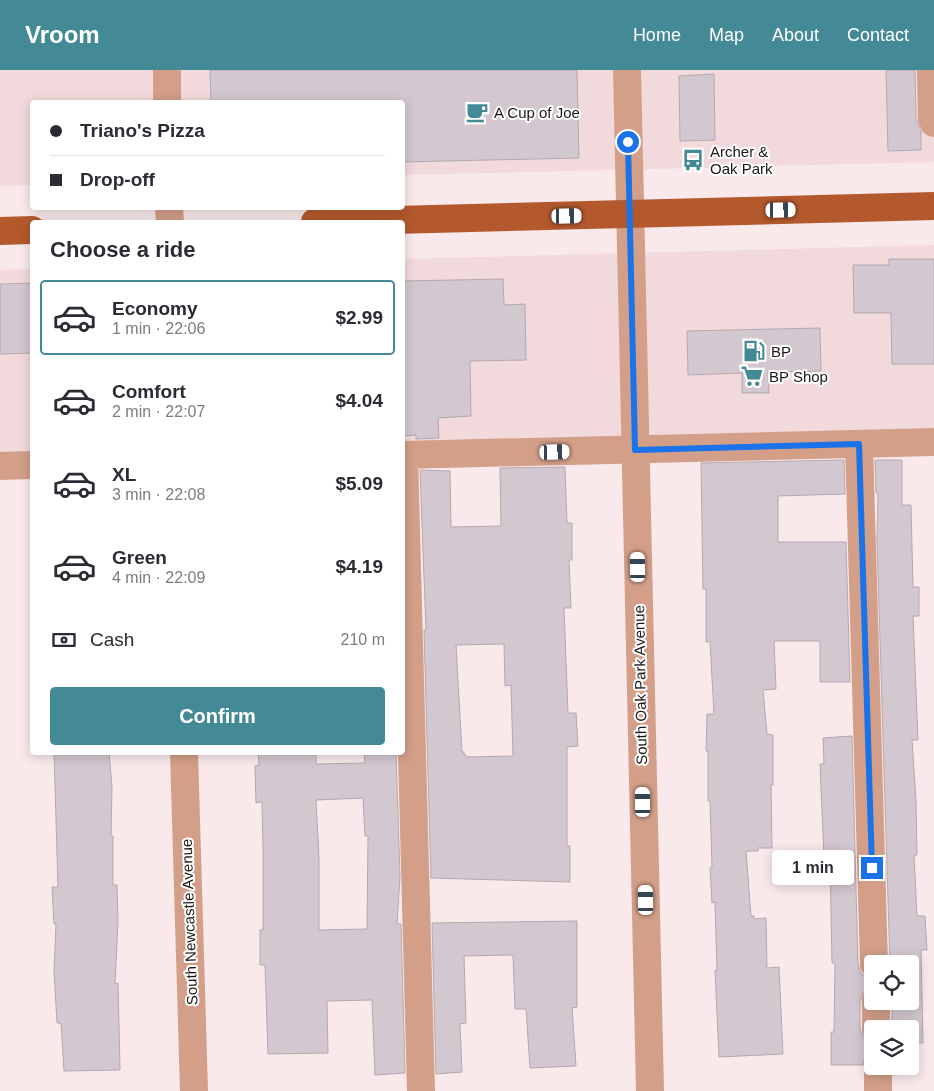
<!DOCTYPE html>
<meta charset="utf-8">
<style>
body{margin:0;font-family:Helvetica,sans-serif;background:#f7f7f7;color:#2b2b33;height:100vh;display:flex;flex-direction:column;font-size:19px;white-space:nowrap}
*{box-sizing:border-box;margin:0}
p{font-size:16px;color:#7c7c81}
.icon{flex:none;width:28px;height:28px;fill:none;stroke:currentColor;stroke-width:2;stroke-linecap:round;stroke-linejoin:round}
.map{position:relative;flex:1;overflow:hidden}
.drawer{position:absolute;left:30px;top:150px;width:375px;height:535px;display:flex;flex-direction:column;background:#fff;border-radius:5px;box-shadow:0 2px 12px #0003}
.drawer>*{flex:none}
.hud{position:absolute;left:30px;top:30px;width:375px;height:110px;border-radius:5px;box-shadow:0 2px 12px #0003;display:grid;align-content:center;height:110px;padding:0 20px;background:#fff}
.fabs{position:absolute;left:864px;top:885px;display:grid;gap:10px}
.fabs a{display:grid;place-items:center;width:55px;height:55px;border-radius:5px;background:#fff;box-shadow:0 2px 12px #0003;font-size:25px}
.end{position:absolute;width:22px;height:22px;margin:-11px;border:6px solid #1a73e8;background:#fff;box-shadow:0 0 0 2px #fff}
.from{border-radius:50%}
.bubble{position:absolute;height:35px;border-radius:5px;background:#fff;box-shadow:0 2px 12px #0003;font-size:16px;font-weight:800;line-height:35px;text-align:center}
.car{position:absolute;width:15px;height:30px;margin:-15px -8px;border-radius:6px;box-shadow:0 0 4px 1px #0007;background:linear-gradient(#fff 24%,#345 0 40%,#fff 0 76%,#345 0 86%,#fff 0)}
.hud b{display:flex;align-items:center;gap:18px;height:48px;font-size:19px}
.hud b+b{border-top:1px solid #e1e1e2}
.hud i{width:12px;height:12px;background:#2b2b33}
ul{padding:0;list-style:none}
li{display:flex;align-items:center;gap:15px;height:75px;margin:0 10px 8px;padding:0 10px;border:2px solid transparent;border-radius:5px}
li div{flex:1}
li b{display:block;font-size:19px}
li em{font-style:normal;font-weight:800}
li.selected{border-color:#448996}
li>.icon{width:45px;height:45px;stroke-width:1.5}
h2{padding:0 20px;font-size:22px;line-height:60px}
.pay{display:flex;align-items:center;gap:12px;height:55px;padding:0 20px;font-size:19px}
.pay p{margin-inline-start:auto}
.action{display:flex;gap:10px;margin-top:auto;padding:10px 20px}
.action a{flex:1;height:58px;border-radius:5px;background:#448996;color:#fff;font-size:20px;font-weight:800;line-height:58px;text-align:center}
header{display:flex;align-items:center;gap:30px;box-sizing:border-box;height:70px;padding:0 25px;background:#448996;color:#fff}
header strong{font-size:24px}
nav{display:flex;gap:28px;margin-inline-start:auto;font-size:18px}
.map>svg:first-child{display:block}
.built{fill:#f2dadc}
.building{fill:#d4c8d0;stroke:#b4a8af;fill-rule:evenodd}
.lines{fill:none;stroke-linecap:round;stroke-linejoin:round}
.minor{stroke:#d39f89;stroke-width:28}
.major{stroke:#b4592e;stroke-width:28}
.route{stroke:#1a73e8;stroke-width:6}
.labels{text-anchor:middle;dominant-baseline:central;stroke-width:4;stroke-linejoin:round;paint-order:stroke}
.poi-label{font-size:15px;fill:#1c1717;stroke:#fff;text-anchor:start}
.street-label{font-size:15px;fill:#1c1717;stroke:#fff}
</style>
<header>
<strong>Vroom</strong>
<nav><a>Home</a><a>Map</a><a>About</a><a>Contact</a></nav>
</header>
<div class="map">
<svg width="934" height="1021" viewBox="0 0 934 1021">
<rect width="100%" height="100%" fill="#f9e9eb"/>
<!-- built -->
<path class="built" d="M0 0H934V92L403 105 402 32H32V115L0 116Z
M934 175V383L403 397 402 189Z
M32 199V407L0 408V200Z"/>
<!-- building -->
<path class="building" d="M210 0H577L579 88 402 92V32H211Z
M886 0H915L916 49 921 61V80L888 81Z
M714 4 715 70 680 71 679 6Z
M889 189H934V294H892L891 243H854L853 195H889Z
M503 209 504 235 525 234 526 290 470 291 471 346 438 348 439 368 416 369V365L402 366V211Z
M32 213V283L0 284V214Z
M820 258 821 301 768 302 769 323H742V303L688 305 687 261Z
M844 390 845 424 778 426V472H846L850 612H820V571H774L776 619 763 620 767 664 773 665V715H771L772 778H758V781H746L751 846H754V849L766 848 767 898 779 897 783 984 719 987 715 900H717L715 832 712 833 710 798 712 797 710 731H708V681H706L707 644H714L710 572H706V519H703L701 393Z
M875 390H902V435H911L913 517H919V546H913L918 670H912L916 730 917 785H914L917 846H925L927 880H921L923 973H910V959H892V931H910V894H890L877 472 878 423H876Z
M565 397 567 453H572V490H569L571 538H564L568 643H576L578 676 567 677V776H570V812L431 808 424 560H426L420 400 450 401 451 457 501 456 500 398ZM504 574 505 616 511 615 513 686 466 687V685H464V682H462L456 575Z
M852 666 858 894 861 903 866 907 872 909V916L868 918 863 923 860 931V959L863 967 869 973H866V987L863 995H831V962H834L835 893H832L830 788H824L820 694H824L823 668Z
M54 682H109L112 717 111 766H113V815H117L118 851 115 914 118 913 120 1000 64 1001 61 953H57L54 901 56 854H54L52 817H58Z
M258 682H316V694L365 693 364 682H396L400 806 397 854H401L405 1003 375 1005 372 930 327 931 328 983 268 984 265 895H260V860H263V779L262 732 256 733 255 696 259 695ZM363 728 365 766H368L367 859 319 860V788L316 730Z
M577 851V937L572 938 576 996 530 998 526 939H515L513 885 464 886 466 953 460 954 462 1002 436 1004 432 853Z"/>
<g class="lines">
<!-- minor -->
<path class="minor" d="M167 0V32
M627 0 650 1021
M931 0 932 49 934 53
M169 138 170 152
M859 374 874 894
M402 385 934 372
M404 385 421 1021
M0 396 32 395
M184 682 194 1021
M876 931V959
M878 996V1021"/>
<!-- major -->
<path class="major" d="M315 152 934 136
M0 161 32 160"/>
</g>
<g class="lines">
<!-- route -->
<path class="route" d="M628 72 635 380 859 374 872 798"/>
</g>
<!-- icons -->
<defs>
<g id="cafe-bare" transform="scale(1.725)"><path d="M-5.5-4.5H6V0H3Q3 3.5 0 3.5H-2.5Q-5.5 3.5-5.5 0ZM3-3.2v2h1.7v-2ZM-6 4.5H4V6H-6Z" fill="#448996" stroke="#fff" stroke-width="2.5" paint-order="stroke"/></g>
<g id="bus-bare" transform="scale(1.725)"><path d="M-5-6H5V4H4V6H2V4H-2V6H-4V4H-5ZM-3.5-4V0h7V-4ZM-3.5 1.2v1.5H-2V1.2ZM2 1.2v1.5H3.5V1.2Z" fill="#448996" stroke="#fff" stroke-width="2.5" paint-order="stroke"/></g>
<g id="fuel-bare" transform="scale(1.725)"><path d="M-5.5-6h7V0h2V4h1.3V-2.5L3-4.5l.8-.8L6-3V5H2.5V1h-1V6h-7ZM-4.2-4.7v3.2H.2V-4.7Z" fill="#448996" stroke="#fff" stroke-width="2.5" paint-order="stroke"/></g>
<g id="supermarket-bare" transform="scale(1.725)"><path d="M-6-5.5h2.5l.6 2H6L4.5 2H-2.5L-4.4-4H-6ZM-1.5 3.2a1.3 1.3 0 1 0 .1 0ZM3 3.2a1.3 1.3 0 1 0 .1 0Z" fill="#448996" stroke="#fff" stroke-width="2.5" paint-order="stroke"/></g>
</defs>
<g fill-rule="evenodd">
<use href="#cafe-bare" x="477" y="42"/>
<use href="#bus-bare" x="693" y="90"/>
<use href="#fuel-bare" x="754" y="281"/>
<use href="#supermarket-bare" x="752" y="306"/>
</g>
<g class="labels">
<!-- poi labels -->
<g class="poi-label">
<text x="494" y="42">A Cup of Joe</text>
<text x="710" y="81">Archer &amp;<tspan x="710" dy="17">Oak Park</tspan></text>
<text x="771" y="281">BP</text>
<text x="769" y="306">BP Shop</text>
</g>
<!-- street labels -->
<g class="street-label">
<text transform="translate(640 615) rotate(-91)">South Oak Park Avenue</text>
<text transform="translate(189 852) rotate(-92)">South Newcastle Avenue</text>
</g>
</g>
</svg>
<div class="fabs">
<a><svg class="icon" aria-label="locate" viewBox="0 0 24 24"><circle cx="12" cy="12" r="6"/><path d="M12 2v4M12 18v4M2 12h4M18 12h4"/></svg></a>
<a><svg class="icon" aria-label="layers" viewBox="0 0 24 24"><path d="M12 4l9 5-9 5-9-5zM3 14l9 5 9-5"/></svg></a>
</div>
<i class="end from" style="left:628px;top:72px"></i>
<i class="end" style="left:872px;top:798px"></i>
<div class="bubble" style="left:772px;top:780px;width:82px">1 min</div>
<i class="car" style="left:781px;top:140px;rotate:89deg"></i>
<i class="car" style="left:567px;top:146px;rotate:89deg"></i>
<i class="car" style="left:555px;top:382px;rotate:88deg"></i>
<i class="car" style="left:638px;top:497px;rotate:359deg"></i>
<i class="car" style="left:643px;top:732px;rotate:359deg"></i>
<i class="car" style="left:646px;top:830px;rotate:359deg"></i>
<div class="hud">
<b><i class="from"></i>Triano's Pizza</b>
<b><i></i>Drop-off</b>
</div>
<section class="drawer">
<h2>Choose a ride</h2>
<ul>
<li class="selected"><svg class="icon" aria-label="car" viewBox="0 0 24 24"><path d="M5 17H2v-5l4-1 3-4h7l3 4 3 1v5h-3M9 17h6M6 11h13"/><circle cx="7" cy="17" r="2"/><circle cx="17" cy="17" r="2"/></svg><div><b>Economy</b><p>1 min · 22:06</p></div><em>$2.99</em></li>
<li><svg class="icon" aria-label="car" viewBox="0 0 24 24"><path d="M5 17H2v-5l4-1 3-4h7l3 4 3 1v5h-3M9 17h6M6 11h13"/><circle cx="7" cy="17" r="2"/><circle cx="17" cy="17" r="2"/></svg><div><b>Comfort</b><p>2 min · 22:07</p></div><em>$4.04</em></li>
<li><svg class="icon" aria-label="car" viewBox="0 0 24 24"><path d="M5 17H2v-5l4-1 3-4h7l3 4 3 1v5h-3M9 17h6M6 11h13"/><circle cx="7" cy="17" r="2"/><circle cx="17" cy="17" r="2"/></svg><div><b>XL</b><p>3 min · 22:08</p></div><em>$5.09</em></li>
<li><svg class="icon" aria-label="car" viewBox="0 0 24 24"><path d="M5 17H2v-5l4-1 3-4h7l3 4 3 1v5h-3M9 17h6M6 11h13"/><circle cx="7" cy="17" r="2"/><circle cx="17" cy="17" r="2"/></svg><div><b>Green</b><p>4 min · 22:09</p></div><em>$4.19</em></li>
</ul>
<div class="pay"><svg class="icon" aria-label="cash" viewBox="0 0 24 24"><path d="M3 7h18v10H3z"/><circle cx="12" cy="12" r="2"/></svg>Cash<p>210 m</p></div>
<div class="action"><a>Confirm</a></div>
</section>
</div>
